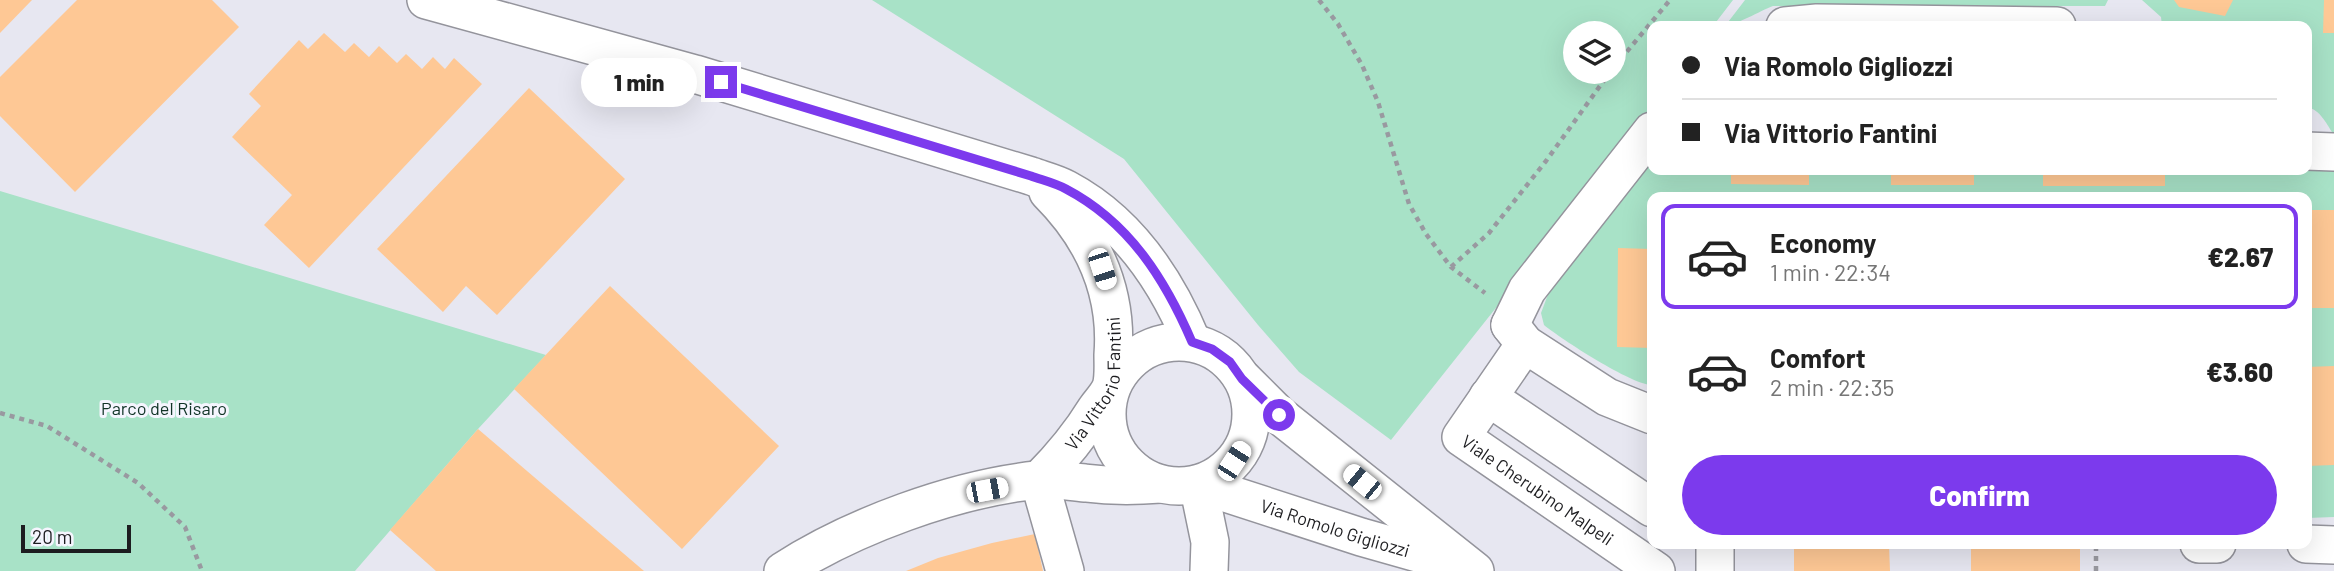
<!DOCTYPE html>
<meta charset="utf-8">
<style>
body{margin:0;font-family:Barlow,sans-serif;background:#f6f6f6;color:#222;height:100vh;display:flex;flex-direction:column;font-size:26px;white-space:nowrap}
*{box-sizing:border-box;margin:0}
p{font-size:23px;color:#767676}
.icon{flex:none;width:38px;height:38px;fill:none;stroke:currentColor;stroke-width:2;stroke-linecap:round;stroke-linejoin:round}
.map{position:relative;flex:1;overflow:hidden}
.side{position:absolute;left:1647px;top:192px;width:665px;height:357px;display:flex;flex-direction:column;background:#fff;border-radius:14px;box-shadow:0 7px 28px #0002}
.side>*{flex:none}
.guide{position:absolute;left:1647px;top:21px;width:665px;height:154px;border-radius:14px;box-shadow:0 7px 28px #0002;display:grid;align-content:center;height:154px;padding:0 35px;background:#fff}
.tools{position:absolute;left:1563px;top:21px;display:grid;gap:14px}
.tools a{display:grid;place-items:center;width:63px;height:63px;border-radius:50%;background:#fff;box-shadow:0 7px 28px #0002;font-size:35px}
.scale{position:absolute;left:21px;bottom:18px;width:110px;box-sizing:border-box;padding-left:7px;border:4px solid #1d1d20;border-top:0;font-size:19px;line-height:24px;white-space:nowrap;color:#1d1d20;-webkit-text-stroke:5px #f5f5fe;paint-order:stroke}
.end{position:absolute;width:32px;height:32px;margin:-16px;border:9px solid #7c3aed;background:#fff;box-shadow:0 0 0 4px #fff}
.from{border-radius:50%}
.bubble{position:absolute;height:49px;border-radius:24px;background:#fff;box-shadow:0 7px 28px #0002;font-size:23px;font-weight:800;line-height:49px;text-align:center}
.car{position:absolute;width:21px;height:42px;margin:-21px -10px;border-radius:9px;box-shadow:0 0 5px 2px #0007;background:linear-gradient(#fff 24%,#345 0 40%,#fff 0 76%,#345 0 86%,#fff 0)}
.guide b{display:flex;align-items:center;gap:24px;height:66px;font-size:26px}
.guide b+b{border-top:2px solid #e0e0e0}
.guide i{width:18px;height:18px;background:#222}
ul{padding:12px 0 0;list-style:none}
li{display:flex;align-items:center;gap:21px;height:105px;margin:0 14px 10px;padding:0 21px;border:4px solid transparent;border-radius:14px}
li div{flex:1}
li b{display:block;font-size:26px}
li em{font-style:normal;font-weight:800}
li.on{border-color:#7c3aed}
li>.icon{width:63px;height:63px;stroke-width:1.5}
.action{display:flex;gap:14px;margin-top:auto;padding:14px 35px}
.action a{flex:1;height:80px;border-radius:42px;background:#7c3aed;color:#fff;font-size:28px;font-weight:800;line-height:80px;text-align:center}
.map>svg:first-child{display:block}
.green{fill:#a8e2c7;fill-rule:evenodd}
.building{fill:#fec895}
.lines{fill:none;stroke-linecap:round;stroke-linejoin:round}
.minor-casing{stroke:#94949c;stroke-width:40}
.path{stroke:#9999a0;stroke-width:4.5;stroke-dasharray:5 5;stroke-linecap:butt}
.minor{stroke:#fff;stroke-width:37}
.route{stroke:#7c3aed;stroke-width:9}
.labels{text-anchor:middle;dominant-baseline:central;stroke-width:6;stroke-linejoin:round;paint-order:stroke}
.street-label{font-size:18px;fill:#1d1d20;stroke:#f5f5fe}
.park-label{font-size:18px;fill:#113427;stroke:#f5f5fe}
</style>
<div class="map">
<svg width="2334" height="571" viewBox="0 0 2334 571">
<rect width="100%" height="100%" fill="#e7e7f1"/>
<!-- green -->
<path class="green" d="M872 0H1733L1713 26H1652V105L1499 304 1391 440 1299 372 1258 325 1124 159ZM1575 33H1614V72H1575Z
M1745 0H2108L2105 6H1773C1760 11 1736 25 1725 26Z
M2142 0H2334V135C2327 125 2321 110 2307 107L2306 26H2162L2161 17Z
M1652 159V170H2306L2307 162H2334V517L2307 518 2306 198H1652V385C1632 385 1561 339 1544 325L1541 313 1550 289Z
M0 191 546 355 478 429 355 571H0Z"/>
<!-- building -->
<path class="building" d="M0 0H32L0 33Z
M77 0H212L239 27 75 192 0 116V77Z
M2174 0H2233L2225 16 2179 7Z
M2324 0H2334V33H2323Z
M324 33 345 52 354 43 369 57 379 46 397 63 406 54 422 69 433 57 445 69 454 58 482 84 309 268 264 225 292 195 232 137 261 106 249 94 299 40 308 49Z
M529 88 625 179 497 315 466 286 443 312 377 249Z
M1731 170H1809V185L1731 184Z
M1891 170H1974V185H1891Z
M2043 170H2165V186H2043Z
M2306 210H2334V308H2306Z
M1618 248 1652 249V348L1617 347Z
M610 286 779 446 682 549 514 389Z
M2334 366V465L2306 466V367Z
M478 429 644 571H436L390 530Z
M1035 534 1043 571H906L938 558 992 543Z
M1794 544H1889L1890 571H1794Z
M1971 544H2080V571H1971Z"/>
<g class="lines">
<!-- minor casing -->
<g class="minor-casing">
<g id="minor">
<path d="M426 0 695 74 1031 176C1042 180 1055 183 1066 189 1128 222 1166 279 1192 342"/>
<path d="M1785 26 1817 23 2057 26"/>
<path d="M2306 151 2334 152"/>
<path d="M1510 325 1527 290 1652 131"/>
<path d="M1510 325 1525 344 1607 397 1652 415"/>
<circle cx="1179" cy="414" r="72"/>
<path id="s1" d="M1525 344 1461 437 1656 571"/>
<path d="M1243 379 1279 415 1475 571"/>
<path d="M1488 397 1652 508"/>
<path id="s2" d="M1039 480C1061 458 1080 435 1096 409 1101 402 1108 395 1111 387 1114 378 1113 364 1113 355 1118 291 1093 237 1048 192"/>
<path d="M1039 480 1065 571"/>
<path id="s3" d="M1198 484 1361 537 1453 563"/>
<path d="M1198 484 1210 542 1209 571"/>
<path d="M2199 544H2217"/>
<path d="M2306 544 2334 545"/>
<path d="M783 571C853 526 954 489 1037 480 1053 478 1070 482 1085 483 1110 486 1135 486 1160 484"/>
<path d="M1715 571V544"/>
</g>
</g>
<!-- path -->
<path class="path" d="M1319 0 1338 24 1362 65 1378 102 1409 204 1426 234 1451 267 1485 293
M1614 67 1670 0
M1451 267 1489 233 1546 161 1610 72
M0 413 47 426 138 483 185 527 202 571
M2096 571V544"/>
<!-- minor -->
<use href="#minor" class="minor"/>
</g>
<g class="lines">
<!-- route -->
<path class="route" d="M721 82 1031 176C1042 180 1055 183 1066 189 1129 222 1165 279 1192 342L1212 349 1230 362 1242 379 1279 415"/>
</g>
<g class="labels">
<!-- street labels -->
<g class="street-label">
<text stroke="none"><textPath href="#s2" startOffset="116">Via Vittorio Fantini</textPath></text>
<text stroke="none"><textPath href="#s1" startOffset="206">Viale Cherubino Malpeli</textPath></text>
<text stroke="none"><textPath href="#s3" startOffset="144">Via Romolo Gigliozzi</textPath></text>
</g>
<!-- park labels -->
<g class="park-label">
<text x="164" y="408">Parco del Risaro</text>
</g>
</g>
</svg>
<div class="tools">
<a><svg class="icon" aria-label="layers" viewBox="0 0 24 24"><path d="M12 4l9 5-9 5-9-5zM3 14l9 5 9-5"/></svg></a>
</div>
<div class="scale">20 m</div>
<i class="end from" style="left:1279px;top:415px"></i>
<i class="end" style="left:721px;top:82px"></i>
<div class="bubble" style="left:581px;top:58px;width:116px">1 min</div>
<i class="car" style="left:1102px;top:269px;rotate:162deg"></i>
<i class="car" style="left:1234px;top:461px;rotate:33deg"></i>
<i class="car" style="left:1362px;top:482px;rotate:309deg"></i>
<i class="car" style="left:987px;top:490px;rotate:79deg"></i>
<div class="guide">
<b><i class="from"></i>Via Romolo Gigliozzi</b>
<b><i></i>Via Vittorio Fantini</b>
</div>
<section class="side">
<ul>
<li class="on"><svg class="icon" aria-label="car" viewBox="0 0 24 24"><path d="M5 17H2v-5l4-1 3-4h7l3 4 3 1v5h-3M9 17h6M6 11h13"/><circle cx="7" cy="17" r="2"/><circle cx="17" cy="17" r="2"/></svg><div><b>Economy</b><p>1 min · 22:34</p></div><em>€2.67</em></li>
<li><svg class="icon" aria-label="car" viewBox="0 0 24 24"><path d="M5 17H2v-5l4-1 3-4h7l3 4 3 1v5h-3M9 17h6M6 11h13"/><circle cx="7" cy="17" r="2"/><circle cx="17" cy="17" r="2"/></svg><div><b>Comfort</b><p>2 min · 22:35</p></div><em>€3.60</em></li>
</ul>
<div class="action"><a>Confirm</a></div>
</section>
</div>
